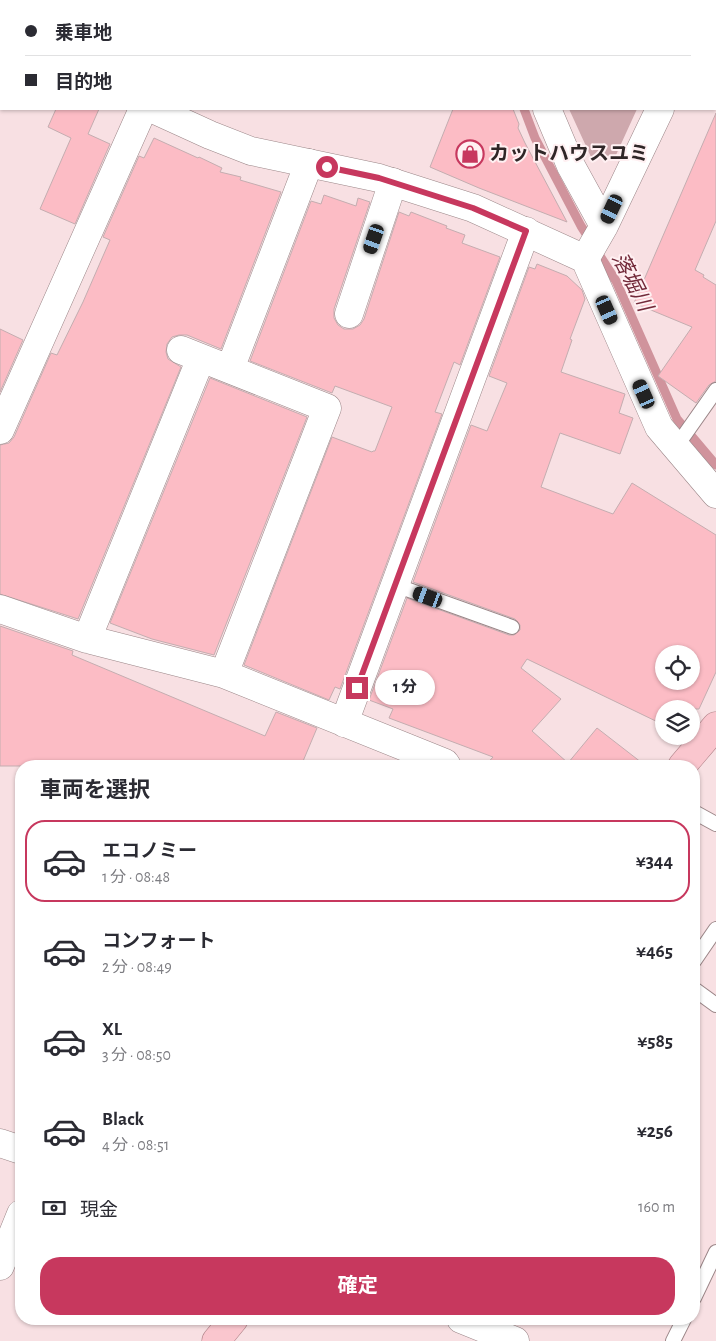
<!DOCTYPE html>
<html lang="ja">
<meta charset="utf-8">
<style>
body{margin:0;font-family:"Alegreya Sans","Noto Sans JP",sans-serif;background:#f2f2f3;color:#2b2b33;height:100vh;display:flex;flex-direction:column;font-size:19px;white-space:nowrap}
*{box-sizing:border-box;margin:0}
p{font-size:16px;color:#7c7c81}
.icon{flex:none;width:28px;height:28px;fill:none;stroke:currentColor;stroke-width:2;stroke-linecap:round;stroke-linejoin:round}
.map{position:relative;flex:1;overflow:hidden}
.details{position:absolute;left:15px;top:760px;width:685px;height:565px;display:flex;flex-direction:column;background:#fff;border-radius:20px;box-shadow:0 1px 4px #0004}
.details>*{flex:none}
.banner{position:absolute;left:0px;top:0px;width:716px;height:110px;box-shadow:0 1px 4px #0004;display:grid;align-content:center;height:110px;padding:0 25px;background:#fff}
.buttons{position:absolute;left:655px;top:645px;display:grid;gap:10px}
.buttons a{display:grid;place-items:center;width:45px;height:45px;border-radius:50%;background:#fff;box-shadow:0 1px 4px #0004;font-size:25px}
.end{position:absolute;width:22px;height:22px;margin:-11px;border:6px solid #c7385e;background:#fff;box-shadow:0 0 0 2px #fff}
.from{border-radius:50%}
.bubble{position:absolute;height:35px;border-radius:18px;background:#fff;box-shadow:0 1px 4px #0004;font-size:16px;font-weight:700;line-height:35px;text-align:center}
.car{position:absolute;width:15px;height:30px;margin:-15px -8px;border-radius:6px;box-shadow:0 0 4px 1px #0007;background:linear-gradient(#222 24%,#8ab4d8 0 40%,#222 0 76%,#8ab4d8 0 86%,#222 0)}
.banner b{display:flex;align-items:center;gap:18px;height:48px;font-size:19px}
.banner b+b{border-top:1px solid #e1e1e2}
.banner i{width:12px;height:12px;background:#2b2b33}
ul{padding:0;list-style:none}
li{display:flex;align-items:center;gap:15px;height:82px;margin:0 10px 8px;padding:0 15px;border:2px solid transparent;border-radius:20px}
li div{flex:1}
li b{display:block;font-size:19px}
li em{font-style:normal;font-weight:700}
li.active{border-color:#c7385e}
li>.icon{width:45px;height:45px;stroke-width:1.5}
h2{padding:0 25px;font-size:22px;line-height:60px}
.pay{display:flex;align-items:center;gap:12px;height:55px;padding:0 25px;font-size:19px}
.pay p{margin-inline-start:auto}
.primary-button{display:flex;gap:10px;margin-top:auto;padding:10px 25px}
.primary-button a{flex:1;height:58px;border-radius:20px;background:#c7385e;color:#fff;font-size:20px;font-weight:700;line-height:58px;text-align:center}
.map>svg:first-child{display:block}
.green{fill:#cea8ad}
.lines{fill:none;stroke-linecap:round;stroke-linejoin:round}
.stream{stroke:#d0939c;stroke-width:9}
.building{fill:#fcbcc5;stroke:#c4adb0;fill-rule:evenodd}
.service-casing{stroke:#9b8688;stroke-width:16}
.minor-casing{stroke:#9b8688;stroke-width:29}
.tertiary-casing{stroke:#9b8688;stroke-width:29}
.trunk-casing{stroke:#b2858b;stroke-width:29}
.service{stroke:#fff;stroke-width:14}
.minor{stroke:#fff;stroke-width:28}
.tertiary{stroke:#fff;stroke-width:28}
.trunk{stroke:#fac6ce;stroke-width:28}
.route{stroke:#c7385e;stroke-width:6}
.labels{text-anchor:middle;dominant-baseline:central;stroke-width:4;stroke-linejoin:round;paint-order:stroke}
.poi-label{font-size:20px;font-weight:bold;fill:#2f2627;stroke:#fff0f2;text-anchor:start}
.water-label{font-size:21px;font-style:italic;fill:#732a3a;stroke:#fff0f2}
</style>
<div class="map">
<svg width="716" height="1341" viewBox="0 0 716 1341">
<rect width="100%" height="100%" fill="#f8e0e3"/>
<!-- green -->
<path class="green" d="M540 0H686L541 1Z
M569 109H637L616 155 591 157Z"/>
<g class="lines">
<!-- stream -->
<path class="stream" d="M498 0V1
M524 109 535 138 581 226 616 281 677 419 716 465"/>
</g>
<!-- building -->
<path class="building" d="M56 109H99L88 134 110 144 75 224 40 209 71 138 48 127Z
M453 109H513L519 124 518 128 525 143 567 222 479 188 430 167Z
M716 113V221L695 270 704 275 703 277 716 285V381L709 385 696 403 658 376 692 327 634 303Z
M154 138 198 158 199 157 222 168 220 172 241 177 240 180 281 192 221 349 187 335H179L172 337 167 344 166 352 168 359 181 367 78 619 0 594V445L9 443 14 437 51 353 57 355 83 302 110 240 103 237 139 156 144 158Z
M324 195 356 206 358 198 370 202 334 309V318L338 325 344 329H353L360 325 364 319 399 212 409 216 411 212 447 226 446 228 465 235 462 243 500 257 460 365 454 362 435 412 442 414 340 689 335 687 329 700 244 665 332 437 372 452 373 451H375L392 407 335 386 332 393 250 361 311 201 321 204Z
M537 264 567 276 582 290 585 299 570 339 572 340 561 372 625 394 619 413 633 418 620 454 560 433 541 487 613 514 632 483 716 535V672L699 709H664V725L527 659 521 668 561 699 532 731 568 763 597 728 646 766H485L493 757 389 718 393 709 369 700 407 598 509 635H514L520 630V625L515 619 413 582 471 425 487 431 507 383 489 376 529 267 535 269ZM664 654H691V681H664Z
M0 329 23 340 0 392Z
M210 378 307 417 214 655 152 639 110 623Z
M0 626 73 651 72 655 265 736 276 712 317 728 301 766H0Z"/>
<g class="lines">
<!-- service casing -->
<g class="service-casing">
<path id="service" d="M676 447 716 390
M395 585 512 627
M694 812 716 824
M694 961 716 929
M694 989 716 1005
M694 1298 716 1252
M673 1341 684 1319"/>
</g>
<!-- minor casing -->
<g class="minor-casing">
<path id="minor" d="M522 0V1
M710 1 711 0
M547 109 571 166 604 226
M585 259 604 226 660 109
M349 314 393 182
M181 350 327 408 224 674
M230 369 309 163
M0 430 143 109
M0 609 87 639 224 674 445 763 447 766
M87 639 201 358
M344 723 526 231
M0 1266 21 1214"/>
</g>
<!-- tertiary casing -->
<g class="tertiary-casing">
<path id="tertiary" d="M0 39 1 40
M153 109 210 135 251 151 379 178 473 208 585 259 659 427 716 494
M0 1143 21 1150
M461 1319 515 1341"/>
</g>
<!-- trunk casing -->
<g class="trunk-casing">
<path id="trunk" d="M682 766 716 726
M216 1341 234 1319"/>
</g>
<!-- service -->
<use href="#service" class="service"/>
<!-- minor -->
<use href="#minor" class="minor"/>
<!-- tertiary -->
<use href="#tertiary" class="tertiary"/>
<!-- trunk -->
<use href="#trunk" class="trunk"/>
</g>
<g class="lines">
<!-- route -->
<path class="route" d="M327 167 379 178 473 208 526 231 357 688"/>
</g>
<!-- icons -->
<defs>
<g id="shop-ring" transform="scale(1.4375)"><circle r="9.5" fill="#fff0f2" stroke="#c7385e" stroke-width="1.5"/><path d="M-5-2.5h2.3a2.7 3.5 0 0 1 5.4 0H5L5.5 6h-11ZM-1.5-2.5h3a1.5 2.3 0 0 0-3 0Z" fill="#c7385e"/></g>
</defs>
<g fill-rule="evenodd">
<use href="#shop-ring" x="470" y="154"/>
</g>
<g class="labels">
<!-- poi labels -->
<g class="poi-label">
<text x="489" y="154">カットハウスユミ</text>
</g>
<!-- water labels -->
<g class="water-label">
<text transform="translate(632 282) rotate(63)">落堀川</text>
</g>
</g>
</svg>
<div class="buttons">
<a><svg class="icon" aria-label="locate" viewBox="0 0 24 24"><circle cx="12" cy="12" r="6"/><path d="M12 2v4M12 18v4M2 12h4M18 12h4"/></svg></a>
<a><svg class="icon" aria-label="layers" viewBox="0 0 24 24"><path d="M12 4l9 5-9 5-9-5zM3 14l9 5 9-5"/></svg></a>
</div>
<i class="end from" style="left:327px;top:167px"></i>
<i class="end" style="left:357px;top:688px"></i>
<div class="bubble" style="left:375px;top:670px;width:60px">1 分</div>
<i class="car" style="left:612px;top:209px;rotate:205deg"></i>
<i class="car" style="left:374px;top:239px;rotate:199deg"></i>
<i class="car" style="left:607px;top:310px;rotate:156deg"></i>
<i class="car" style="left:644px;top:394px;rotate:336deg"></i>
<i class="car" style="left:428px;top:597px;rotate:290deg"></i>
<div class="banner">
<b><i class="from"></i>乗車地</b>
<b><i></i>目的地</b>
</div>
<section class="details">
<h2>車両を選択</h2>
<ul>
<li class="active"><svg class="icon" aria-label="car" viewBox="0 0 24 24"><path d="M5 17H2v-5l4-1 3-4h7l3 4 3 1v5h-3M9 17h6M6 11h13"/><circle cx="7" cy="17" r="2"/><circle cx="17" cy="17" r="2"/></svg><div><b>エコノミー</b><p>1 分 · 08:48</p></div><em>¥344</em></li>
<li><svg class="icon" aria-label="car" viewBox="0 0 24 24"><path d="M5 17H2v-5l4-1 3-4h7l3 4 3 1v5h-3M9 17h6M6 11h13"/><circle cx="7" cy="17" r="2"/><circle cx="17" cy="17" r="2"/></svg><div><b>コンフォート</b><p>2 分 · 08:49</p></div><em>¥465</em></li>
<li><svg class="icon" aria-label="car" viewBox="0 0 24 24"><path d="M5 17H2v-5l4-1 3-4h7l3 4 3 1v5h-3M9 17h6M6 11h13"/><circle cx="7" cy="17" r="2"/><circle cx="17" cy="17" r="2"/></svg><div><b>XL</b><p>3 分 · 08:50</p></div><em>¥585</em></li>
<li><svg class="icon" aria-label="car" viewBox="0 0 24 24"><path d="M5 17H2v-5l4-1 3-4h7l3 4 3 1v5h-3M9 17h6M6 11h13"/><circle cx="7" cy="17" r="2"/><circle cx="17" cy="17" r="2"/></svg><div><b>Black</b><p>4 分 · 08:51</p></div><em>¥256</em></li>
</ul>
<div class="pay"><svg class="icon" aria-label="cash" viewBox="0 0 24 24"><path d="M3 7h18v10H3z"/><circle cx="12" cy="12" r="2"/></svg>現金<p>160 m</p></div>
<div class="primary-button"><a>確定</a></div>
</section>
</div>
